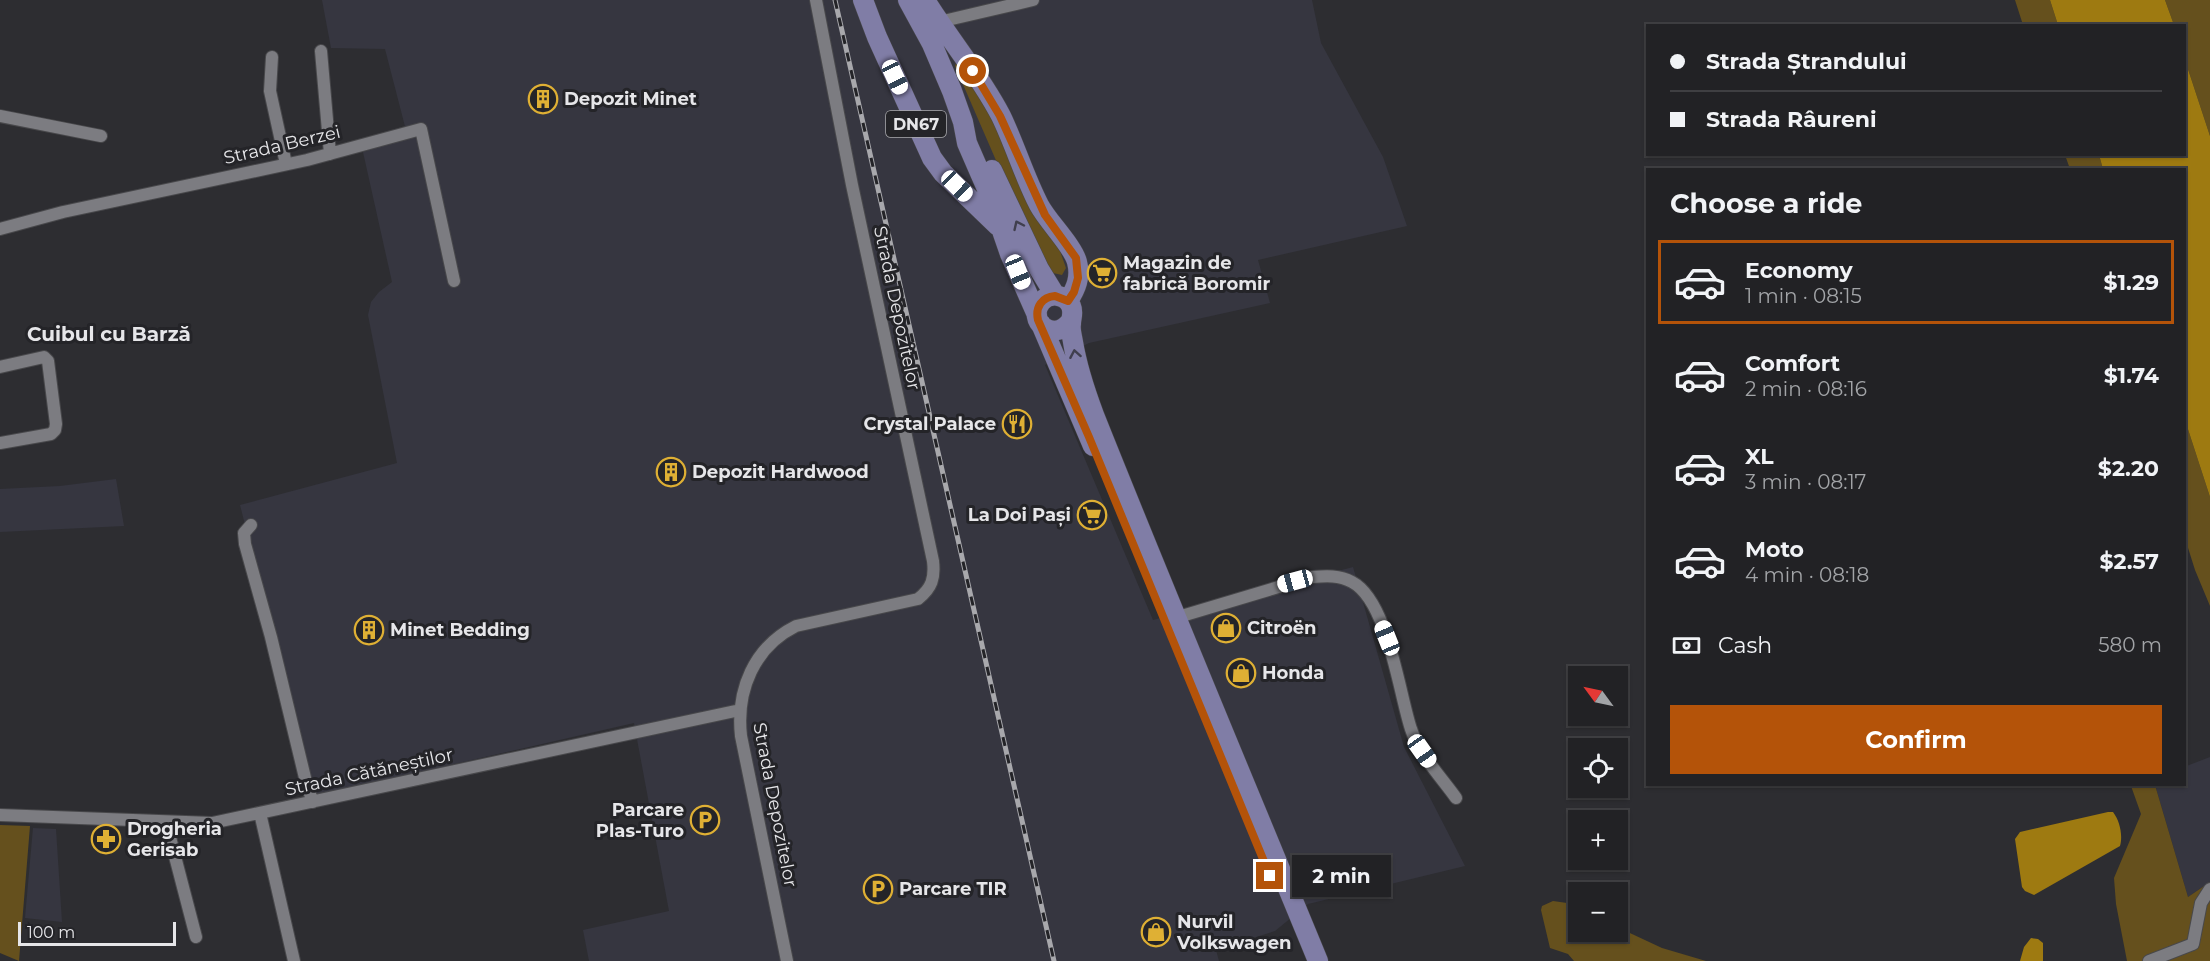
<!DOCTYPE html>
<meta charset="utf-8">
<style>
body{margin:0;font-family:Montserrat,sans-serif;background:#2a2a2d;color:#f1f3f6;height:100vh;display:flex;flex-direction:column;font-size:22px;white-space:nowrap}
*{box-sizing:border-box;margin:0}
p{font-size:20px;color:#a2a4a7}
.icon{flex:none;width:33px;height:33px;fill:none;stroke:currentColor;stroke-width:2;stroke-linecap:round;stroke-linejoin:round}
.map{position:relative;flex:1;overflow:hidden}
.side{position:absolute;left:1646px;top:168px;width:540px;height:618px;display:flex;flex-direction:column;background:#222225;border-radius:0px;box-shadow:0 2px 4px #0004,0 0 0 2px #3f3f42}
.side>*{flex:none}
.hud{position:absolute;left:1646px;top:24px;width:540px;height:132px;border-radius:0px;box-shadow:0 2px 4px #0004,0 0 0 2px #3f3f42;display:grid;align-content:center;height:132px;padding:0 24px;background:#222225}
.needle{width:39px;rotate:303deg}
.buttons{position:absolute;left:1568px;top:666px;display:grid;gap:12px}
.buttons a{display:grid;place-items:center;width:60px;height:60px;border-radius:0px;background:#222225;box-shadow:0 2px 4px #0004,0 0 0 2px #3f3f42;font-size:30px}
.scale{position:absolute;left:18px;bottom:15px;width:158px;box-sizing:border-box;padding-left:6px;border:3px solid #e6e6e9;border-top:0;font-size:16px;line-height:21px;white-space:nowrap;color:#e6e6e9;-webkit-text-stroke:4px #242428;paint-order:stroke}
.end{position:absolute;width:27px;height:27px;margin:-14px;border:8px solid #b45309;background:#fff;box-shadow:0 0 0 3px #fff}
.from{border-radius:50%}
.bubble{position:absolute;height:42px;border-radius:0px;background:#222225;box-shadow:0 2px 4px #0004,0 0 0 2px #3f3f42;font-size:20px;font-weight:700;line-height:42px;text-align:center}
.car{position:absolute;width:18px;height:36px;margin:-18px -9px;border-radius:8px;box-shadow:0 0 4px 2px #0007;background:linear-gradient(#fff 24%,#345 0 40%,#fff 0 76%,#345 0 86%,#fff 0)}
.hud b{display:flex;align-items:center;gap:21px;height:57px;font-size:22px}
.hud b+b{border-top:2px solid #3f3f42}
.hud i{width:15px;height:15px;background:#f1f3f6}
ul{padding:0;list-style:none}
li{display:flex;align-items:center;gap:18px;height:84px;margin:0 12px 9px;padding:0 12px;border:3px solid transparent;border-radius:0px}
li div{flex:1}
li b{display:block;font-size:22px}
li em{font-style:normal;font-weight:700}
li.on{border-color:#b45309}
li>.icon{width:54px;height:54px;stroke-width:1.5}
h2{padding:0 24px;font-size:27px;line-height:72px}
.pay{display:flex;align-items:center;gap:15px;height:66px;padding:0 24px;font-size:22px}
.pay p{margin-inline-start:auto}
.cta{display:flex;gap:12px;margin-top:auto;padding:12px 24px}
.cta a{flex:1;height:69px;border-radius:0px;background:#b45309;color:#fff;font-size:24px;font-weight:700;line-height:69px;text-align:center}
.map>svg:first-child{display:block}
.built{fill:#363640}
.green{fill:#65501d}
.water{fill:#9e7a11}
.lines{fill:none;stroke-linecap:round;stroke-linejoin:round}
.street-casing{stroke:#48484b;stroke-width:14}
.primary-casing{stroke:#48484b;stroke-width:21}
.street{stroke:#7c7c81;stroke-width:12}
.primary{stroke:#807da6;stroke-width:20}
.rail-casing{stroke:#a8a8ac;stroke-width:5}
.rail{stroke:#242428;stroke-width:3;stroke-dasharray:9;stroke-linecap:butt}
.oneway{stroke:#403f4e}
.route{stroke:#b45309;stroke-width:8}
.labels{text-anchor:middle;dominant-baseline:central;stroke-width:6;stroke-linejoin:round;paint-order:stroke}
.shield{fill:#242428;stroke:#acacaf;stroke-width:1.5}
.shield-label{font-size:16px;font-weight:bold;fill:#e6e6e9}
.poi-label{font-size:18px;font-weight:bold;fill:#e6e6e9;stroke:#242428;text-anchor:start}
.street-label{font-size:18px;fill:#e6e6e9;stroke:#242428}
.neighbourhood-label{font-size:20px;font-weight:bold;fill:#e6e6e9;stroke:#242428}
</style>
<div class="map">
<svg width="2210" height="961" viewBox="0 0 2210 961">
<rect width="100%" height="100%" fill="#2d2d31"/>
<!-- built -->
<path class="built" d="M322 0H1312L1321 43 1383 157 1407 226 1258 260 1270 303 1089 343 1045 365 1153 620 1353 567 1404 747 1465 866 1308 904 1275 931 1216 950 1219 961H589L583 930 669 911 634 723 314 796 240 505 397 463 368 315 371 302 379 292 392 282 363 152 408 138 385 49 331 48Z
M116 479 124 526 0 532V489L60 486Z
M2210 757V882L2188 897 2155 785 2184 784V767Z
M33 828 56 829 62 922 25 918Z"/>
<!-- green -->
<path class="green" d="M2015 0H2050L2058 25H2023Z
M2165 0H2210V136L2184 57V26L2174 25Z
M956 63 989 111 1030 208 1060 251 1066 268 1062 275 1053 273 1049 269 1008 188 955 66Z
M2065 155H2099L2103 169H2070Z
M2184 417 2210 497V606L2195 570 2184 535Z
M2136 785H2155L2188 897 2210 882V961H2127L2116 904 2114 878 2141 814 2131 786Z
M0 825 30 826 19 961 0 953Z
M1553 901 1567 903 1578 907V932H1617V927L1662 948 1706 961H1574L1568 954 1550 948 1541 910 1542 906Z"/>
<!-- water -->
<path class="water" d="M2050 0H2165L2174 25H2058Z
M2184 57 2210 136V497L2184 417V170L2103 169 2099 155 2184 154Z
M2108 812H2113C2120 821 2123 836 2120 846L2034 895 2025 891 2022 887 2015 839 2020 832Z
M2031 938 2038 939 2043 943V961H2020L2024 947Z"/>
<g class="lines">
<!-- street casing -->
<g class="street-casing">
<path id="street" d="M939 22 1033 0
M321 51 330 154
M272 57 270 91 286 164
M0 116 101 136
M0 229 63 212 307 160 421 129 454 281
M0 367 44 357 48 361 56 424 55 430 51 434 0 443
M251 525 244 533 245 544 271 637 307 786 313 802
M1175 618 1312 577C1326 576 1339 575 1352 582 1388 601 1399 693 1411 729 1419 754 1441 777 1456 798
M260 813 294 961
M0 815 212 823 740 710
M166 822 196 937
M787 961 741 736C736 690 754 647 796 626L918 599C932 588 935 578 933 561L852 185 816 0
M2149 961 2193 944 2201 903 2210 889"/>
</g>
<!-- primary casing -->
<g class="primary-casing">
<path id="primary" d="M863 0 877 37 932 158 943 173 998 226
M908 0 932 44 952 91 963 122 967 143 990 196 1010 254 1037 315
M925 0C949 39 980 75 1001 116 1015 145 1024 176 1039 205 1048 222 1073 246 1077 262 1081 277 1076 289 1068 301
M992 170 1039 269 1055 295
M1070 322C1053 343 1026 321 1041 302 1049 292 1066 294 1071 306 1074 313 1071 317 1071 324 1070 329 1072 336 1073 342 1077 367 1085 391 1094 415 1167 598 1243 779 1318 961
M1041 324 1093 446"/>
</g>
<!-- street -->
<use href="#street" class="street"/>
<!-- primary -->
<use href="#primary" class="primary"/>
<!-- rail casing -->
<g class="rail-casing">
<path id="rail" d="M835 0 1054 961"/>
</g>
<!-- rail -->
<use href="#rail" class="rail"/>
</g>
<!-- one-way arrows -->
<defs><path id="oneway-chevron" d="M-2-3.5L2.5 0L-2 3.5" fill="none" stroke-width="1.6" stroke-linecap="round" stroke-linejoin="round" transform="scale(1.5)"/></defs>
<g class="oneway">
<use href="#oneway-chevron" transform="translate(1018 225) rotate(-115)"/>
<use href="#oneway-chevron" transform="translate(1075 354) rotate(-100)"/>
</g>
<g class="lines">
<!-- route -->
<path class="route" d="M973 71 1000 116 1045 215 1076 258 1078 278 1074 292 1068 301 1055 296C1042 297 1035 307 1038 320L1089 437 1270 876"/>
</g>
<!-- icons -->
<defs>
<g id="building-ring" transform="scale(1.5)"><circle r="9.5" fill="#242428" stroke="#dfb034" stroke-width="1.5"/><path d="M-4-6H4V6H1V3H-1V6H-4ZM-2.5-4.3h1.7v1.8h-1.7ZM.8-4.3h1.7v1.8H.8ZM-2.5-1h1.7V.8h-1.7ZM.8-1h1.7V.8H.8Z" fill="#dfb034"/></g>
<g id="supermarket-ring" transform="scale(1.5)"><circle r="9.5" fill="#242428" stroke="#dfb034" stroke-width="1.5"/><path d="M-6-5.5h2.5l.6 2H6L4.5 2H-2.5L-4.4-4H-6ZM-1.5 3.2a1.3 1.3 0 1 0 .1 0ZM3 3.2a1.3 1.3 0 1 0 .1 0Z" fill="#dfb034"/></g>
<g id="restaurant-ring" transform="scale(1.5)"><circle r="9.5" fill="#242428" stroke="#dfb034" stroke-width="1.5"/><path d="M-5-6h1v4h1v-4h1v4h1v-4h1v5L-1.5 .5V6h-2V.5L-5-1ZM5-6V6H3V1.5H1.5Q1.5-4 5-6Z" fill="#dfb034"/></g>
<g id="shop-ring" transform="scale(1.5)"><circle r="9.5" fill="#242428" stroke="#dfb034" stroke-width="1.5"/><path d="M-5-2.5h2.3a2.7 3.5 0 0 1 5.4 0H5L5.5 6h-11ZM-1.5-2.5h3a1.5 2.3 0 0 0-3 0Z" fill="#dfb034"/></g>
<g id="parking-ring" transform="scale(1.5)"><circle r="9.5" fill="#242428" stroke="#dfb034" stroke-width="1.5"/><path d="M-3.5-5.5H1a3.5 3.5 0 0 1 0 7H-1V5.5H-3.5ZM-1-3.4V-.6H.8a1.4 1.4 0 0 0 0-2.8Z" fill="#dfb034"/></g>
<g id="pharmacy-ring" transform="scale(1.5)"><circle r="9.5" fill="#242428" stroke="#dfb034" stroke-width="1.5"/><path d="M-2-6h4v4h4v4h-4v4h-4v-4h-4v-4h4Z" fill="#dfb034"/></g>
</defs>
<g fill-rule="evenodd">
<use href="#building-ring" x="543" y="99"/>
<use href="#supermarket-ring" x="1102" y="273"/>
<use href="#restaurant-ring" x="1017" y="424"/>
<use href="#building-ring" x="671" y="472"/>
<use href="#supermarket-ring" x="1092" y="515"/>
<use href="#shop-ring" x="1226" y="628"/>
<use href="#building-ring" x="369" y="630"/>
<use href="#shop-ring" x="1241" y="673"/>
<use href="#parking-ring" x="705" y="820"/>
<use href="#pharmacy-ring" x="106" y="839"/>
<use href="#parking-ring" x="878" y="889"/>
<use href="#shop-ring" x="1156" y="932"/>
</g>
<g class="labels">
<!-- shield labels -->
<rect class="shield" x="886" y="111" width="60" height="26" rx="4.5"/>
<g class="shield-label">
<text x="916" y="124">DN67</text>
</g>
<!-- poi labels -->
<g class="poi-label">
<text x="564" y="99">Depozit Minet</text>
<text x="1123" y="263">Magazin de<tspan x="1123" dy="21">fabrică Boromir</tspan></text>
<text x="996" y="424" text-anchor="end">Crystal Palace</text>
<text x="692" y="472">Depozit Hardwood</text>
<text x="1071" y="515" text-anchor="end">La Doi Pași</text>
<text x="1247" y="628">Citroën</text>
<text x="390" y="630">Minet Bedding</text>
<text x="1262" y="673">Honda</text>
<text x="684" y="810" text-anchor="end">Parcare<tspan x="684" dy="21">Plas-Turo</tspan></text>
<text x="127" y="829">Drogheria<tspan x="127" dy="21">Gerisab</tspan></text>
<text x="899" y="889">Parcare TIR</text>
<text x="1177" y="922">Nurvil<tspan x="1177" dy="21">Volkswagen</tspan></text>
</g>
<!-- street labels -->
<g class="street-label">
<text transform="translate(282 145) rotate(-13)">Strada Berzei</text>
<text transform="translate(897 308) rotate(78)">Strada Depozitelor</text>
<text transform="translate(369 772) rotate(-12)">Strada Cătăneștilor</text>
<text transform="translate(775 805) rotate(79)">Strada Depozitelor</text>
</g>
<!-- neighbourhood labels -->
<g class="neighbourhood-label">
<text x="109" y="334">Cuibul cu Barză</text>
</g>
</g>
</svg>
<div class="buttons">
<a><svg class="needle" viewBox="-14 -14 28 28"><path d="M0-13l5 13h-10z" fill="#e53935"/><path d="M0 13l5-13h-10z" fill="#a2a4a7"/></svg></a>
<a><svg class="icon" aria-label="locate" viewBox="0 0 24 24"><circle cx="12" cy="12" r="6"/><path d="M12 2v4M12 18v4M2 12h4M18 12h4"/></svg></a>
<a>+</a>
<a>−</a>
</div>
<div class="scale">100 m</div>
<i class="end from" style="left:973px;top:71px"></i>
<i class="end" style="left:1270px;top:876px"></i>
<div class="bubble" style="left:1292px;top:855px;width:99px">2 min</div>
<i class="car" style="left:895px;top:77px;rotate:155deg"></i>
<i class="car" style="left:957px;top:186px;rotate:134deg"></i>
<i class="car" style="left:1018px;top:272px;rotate:158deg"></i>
<i class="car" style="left:1295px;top:581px;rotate:255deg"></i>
<i class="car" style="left:1387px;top:638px;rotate:338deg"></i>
<i class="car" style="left:1422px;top:751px;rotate:145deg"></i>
<div class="hud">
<b><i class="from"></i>Strada Ștrandului</b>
<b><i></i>Strada Râureni</b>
</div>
<section class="side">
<h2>Choose a ride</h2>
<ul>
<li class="on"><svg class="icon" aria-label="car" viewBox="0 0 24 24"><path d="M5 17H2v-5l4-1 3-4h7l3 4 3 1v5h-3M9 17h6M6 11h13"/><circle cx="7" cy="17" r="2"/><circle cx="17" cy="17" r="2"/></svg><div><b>Economy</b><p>1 min · 08:15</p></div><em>$1.29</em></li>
<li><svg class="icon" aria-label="car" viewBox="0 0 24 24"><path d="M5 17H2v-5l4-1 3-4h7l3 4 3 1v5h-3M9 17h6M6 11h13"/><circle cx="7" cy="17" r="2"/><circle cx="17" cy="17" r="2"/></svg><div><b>Comfort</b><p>2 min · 08:16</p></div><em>$1.74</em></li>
<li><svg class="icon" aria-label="car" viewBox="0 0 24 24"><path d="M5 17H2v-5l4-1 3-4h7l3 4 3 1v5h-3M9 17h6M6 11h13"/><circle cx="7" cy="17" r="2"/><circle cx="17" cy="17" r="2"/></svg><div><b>XL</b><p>3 min · 08:17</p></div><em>$2.20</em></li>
<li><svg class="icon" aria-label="car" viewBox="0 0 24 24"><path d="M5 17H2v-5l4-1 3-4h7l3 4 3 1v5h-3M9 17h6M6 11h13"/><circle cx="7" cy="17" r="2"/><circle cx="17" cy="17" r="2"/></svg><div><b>Moto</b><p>4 min · 08:18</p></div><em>$2.57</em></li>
</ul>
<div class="pay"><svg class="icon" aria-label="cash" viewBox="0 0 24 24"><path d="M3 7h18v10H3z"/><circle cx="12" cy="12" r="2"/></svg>Cash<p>580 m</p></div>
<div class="cta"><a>Confirm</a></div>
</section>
</div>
